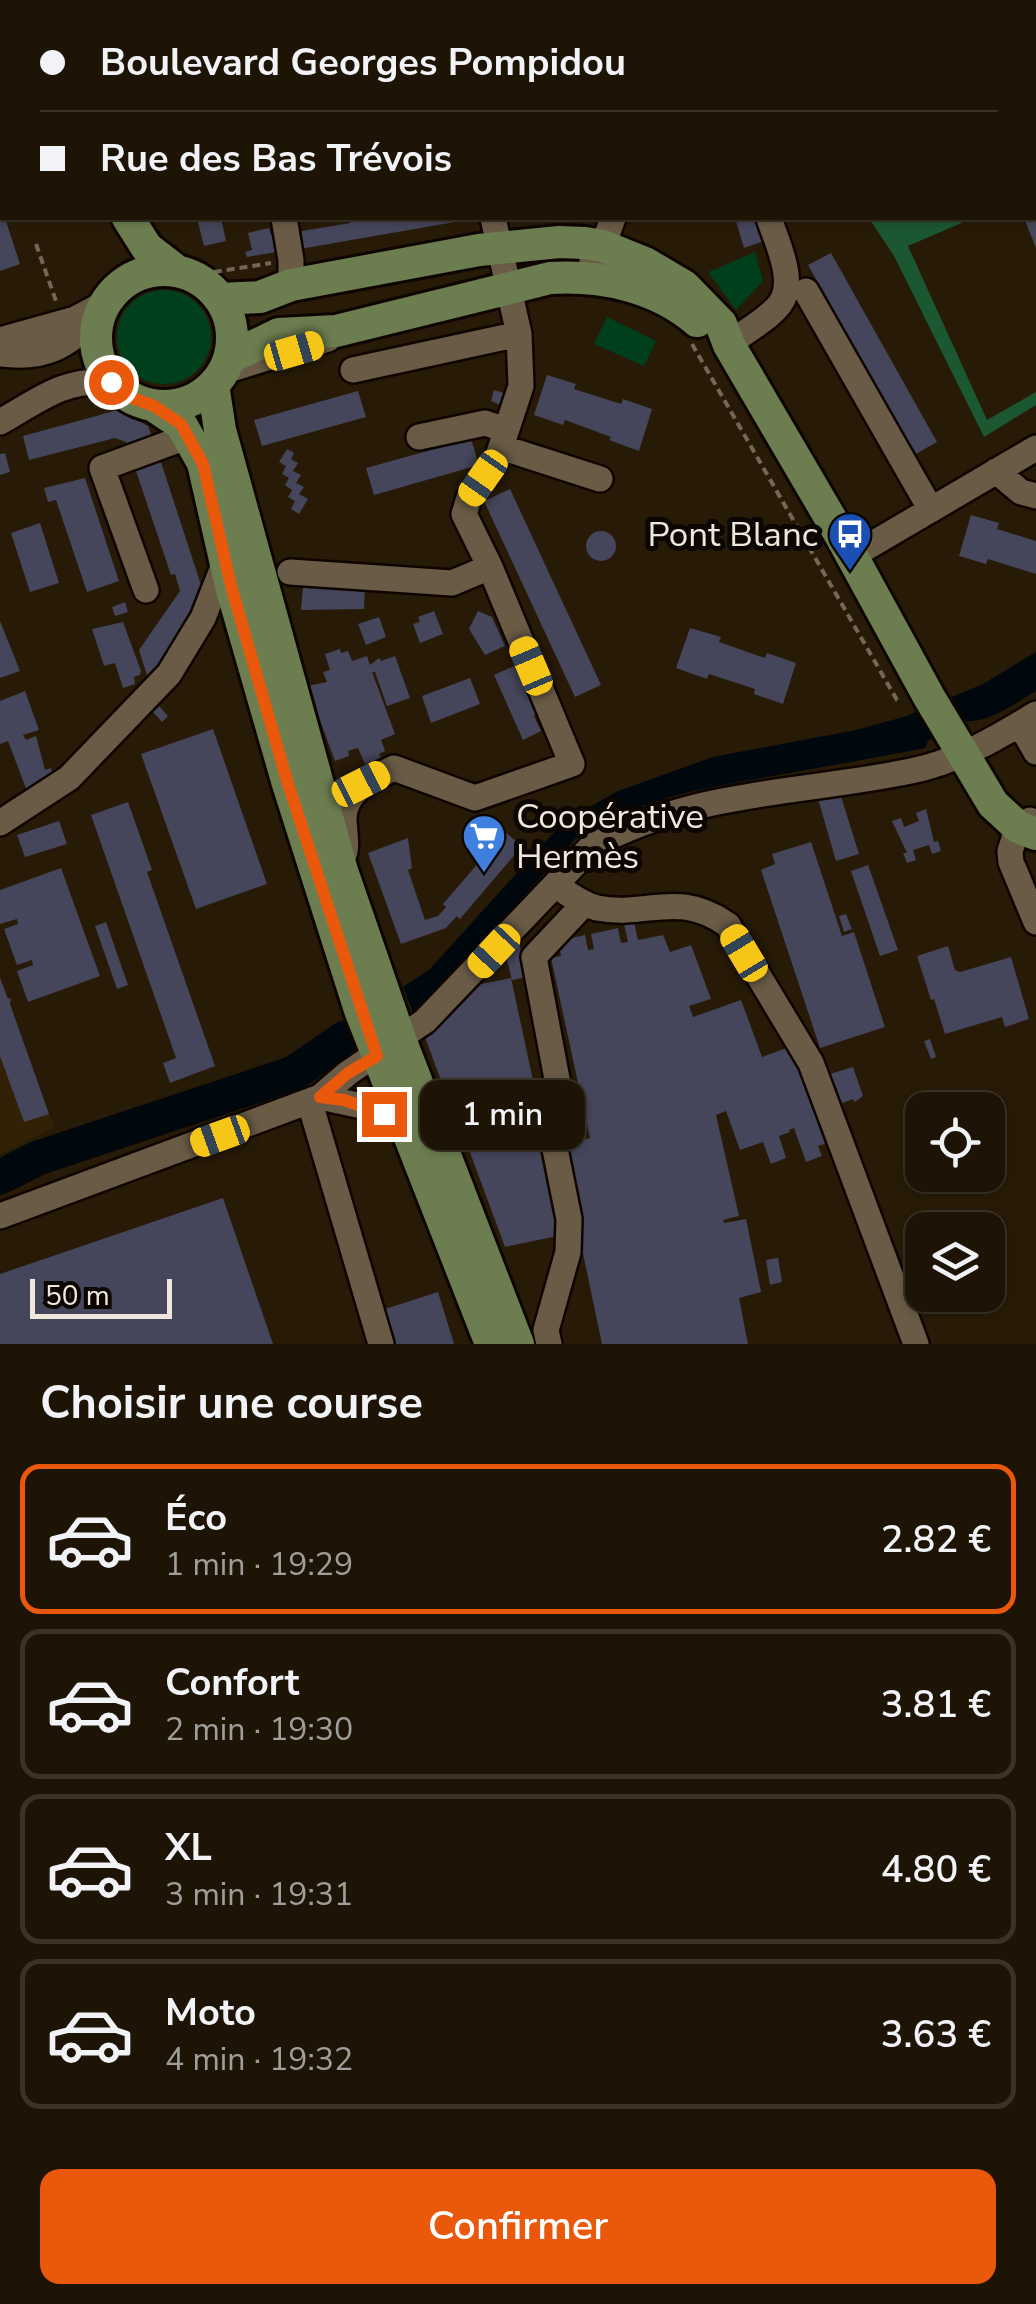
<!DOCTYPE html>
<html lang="fr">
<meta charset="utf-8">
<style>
body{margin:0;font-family:"Nunito Sans",sans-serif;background:#251d0f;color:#f1f3f6;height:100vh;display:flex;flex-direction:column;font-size:38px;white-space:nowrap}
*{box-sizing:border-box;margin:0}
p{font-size:32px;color:#a09e9a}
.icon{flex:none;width:55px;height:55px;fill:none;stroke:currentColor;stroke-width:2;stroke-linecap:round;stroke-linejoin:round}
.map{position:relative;height:1344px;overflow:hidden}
.panel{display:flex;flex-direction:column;background:#1d1405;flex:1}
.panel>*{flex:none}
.top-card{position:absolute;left:0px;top:0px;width:1038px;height:220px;box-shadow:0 2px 8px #0004,0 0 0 2px #3b3327;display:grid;align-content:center;height:220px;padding:0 40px;background:#1d1405}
.buttons{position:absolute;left:905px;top:1092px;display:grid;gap:20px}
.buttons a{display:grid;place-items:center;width:100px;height:100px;border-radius:20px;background:#1d1405;box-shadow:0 2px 8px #0004,0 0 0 2px #3b3327;font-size:50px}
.scale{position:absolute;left:30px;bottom:25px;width:142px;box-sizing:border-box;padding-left:10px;border:5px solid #efe7db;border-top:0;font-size:28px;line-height:35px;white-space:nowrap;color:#efe7db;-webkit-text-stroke:8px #0b0602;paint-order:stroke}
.end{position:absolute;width:45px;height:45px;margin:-22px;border:12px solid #ea580c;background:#fff;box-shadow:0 0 0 5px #fff}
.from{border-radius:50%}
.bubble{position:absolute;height:70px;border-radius:20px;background:#1d1405;box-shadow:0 2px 8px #0004,0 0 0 2px #3b3327;font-size:32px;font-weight:600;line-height:70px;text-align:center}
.car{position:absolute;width:30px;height:60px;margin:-30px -15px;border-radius:12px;box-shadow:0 0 8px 2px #0007;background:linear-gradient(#f5c518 24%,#345 0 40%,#f5c518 0 76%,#345 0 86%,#f5c518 0)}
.top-card b{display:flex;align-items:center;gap:35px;height:95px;font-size:38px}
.top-card b+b{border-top:2px solid #3b3327}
.top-card i{width:25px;height:25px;background:#f1f3f6}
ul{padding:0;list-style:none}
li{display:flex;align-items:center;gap:30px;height:150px;margin:0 20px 15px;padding:0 20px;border:5px solid #3b3327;border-radius:20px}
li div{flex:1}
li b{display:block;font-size:38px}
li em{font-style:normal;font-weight:600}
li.selected{border-color:#ea580c}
li>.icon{width:90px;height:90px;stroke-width:1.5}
h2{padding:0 40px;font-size:45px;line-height:120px}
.button{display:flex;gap:20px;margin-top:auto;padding:20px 40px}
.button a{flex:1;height:115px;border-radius:20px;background:#ea580c;color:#fff;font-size:40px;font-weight:600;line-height:115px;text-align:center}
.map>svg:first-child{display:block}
.built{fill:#322107}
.green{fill:#003f1c}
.forest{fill:#1b5831}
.water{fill:#00080d}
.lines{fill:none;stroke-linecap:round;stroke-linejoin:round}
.river{stroke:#00080d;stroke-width:35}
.building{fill:#45455b}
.minor-casing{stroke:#0f0500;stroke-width:30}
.major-casing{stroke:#0f0500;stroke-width:38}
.path{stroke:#736858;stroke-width:4;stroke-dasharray:8 5;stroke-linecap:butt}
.minor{stroke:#695b46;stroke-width:25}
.major{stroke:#6c7e50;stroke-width:32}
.route{stroke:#ea580c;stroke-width:12}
.labels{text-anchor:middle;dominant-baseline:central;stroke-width:10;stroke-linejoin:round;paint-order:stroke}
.poi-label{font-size:35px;fill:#efe7db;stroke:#0b0602;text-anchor:end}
</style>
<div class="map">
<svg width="1036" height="1344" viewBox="0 0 1036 1344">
<rect width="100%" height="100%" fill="#271a07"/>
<!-- built -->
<path class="built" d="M0 976 8 999 11 998 10 1005 54 1127 0 1154Z"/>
<!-- green -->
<path class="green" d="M755 252 763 281 736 310 708 272Z
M117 337a47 47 0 1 1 94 0a47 47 0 1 1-94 0Z
M607 317 656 341 644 366 594 344Z"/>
<!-- forest -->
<path class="forest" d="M869 218H973L908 246 987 420 1036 392V405L984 437 894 256Z"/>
<!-- water -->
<path class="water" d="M1036 652V691C1017 702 991 722 969 721L928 741 925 748C874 758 823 767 773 776 700 789 640 798 576 838L457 970 413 1012 403 987 429 970 563 822 618 791 713 757 856 730 907 716 983 684Z"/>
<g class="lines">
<!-- river -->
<path class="river" d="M0 1177 38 1158 294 1073 345 1038"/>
</g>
<!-- building -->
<path class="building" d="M0 218H5L20 264 0 271Z
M221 218 226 241 204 246 198 222Z
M349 218H360L361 221 383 218 472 219 300 249 296 232 350 223Z
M735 218H757L764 241 744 248Z
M1024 218H1036V248Z
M269 228 271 235 279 234 282 251 247 257 245 252 252 250 248 233Z
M831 253 937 442 914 455 808 265Z
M547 375 576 384 574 389 621 404 623 399 652 409 639 451 609 440 611 437 565 420 563 425 534 415Z
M494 390 504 393 501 405 491 401Z
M358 391 366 417 262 446 254 420Z
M118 410 148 426 153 440 128 448 126 442 115 438 29 460 23 436Z
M471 439 479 465 374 495 366 468Z
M287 449 294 453 291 459 298 463 293 471 301 475 296 483 304 487 299 494 308 499 299 514 291 509 295 501 288 497 292 490 285 485 289 478 282 474 286 466 279 462Z
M5 453 10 472 0 475V454Z
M159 456 202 588 197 605 149 682 139 650 180 591 175 574 171 575 134 465Z
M85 478 119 581 87 592 56 500 48 502 44 488Z
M510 489 601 685 575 697 484 501Z
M971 515 999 523 997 529 1036 541V574L988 559 986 564 959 556Z
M40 523 59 583 30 592 11 533Z
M586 546a15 15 0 1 1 30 0a15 15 0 1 1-30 0Z
M333 583 365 584 364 609 301 610 303 587 332 588Z
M125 602 128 612 115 616 112 607Z
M434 611 443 634 420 643 413 624 420 622 418 617Z
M478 611 492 617 505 646 485 655 469 629Z
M379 617 386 637 366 645 358 624Z
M0 621 20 671 0 678Z
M123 622 141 671 140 675 134 677 135 684 123 688 115 663 104 666 92 629Z
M690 628 721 637 719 642 765 658 767 653 796 663 783 704 754 694 755 689 709 674 707 679 676 668Z
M340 649 341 653 348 651 352 661 367 656 370 665 379 658 381 661 395 656 410 698 387 706 375 672H372L395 734 381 740 385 751 379 754 381 758 365 764 358 748 348 751 349 756 335 761 307 686 327 682 323 672 330 670 325 654Z
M514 666 536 712 534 716 541 731 523 740 494 675Z
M470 678 480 704 431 723 422 696Z
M25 691 39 730 23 735 26 740 36 736 45 770 51 768 53 774 27 791 8 741 0 744V701Z
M159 706 168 716 162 722 153 712Z
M213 729 267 884 196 909 141 754Z
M839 790 859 854 836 861 816 792Z
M128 802 152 870 147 872 215 1066 170 1083 163 1063 176 1058 91 815Z
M926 809 934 842 938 841 941 851 932 854 929 845 913 850 916 860 907 863 903 853H907L892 821 901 818 904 827 919 821 916 813Z
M59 821 67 844 25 857 17 835Z
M505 832 522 846 460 919 457 916 446 928 401 944 368 853 408 838 412 868 408 870 425 920 438 916 446 907 443 904Z
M811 842 842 936 854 932 885 1027 820 1048 761 870 775 864 772 854Z
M868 865 898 950 880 956 851 871Z
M61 868 100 976 28 1002 17 971 33 965 32 960 17 965 4 929 18 924 17 919 0 924V890Z
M846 914 852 929 844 932 839 916Z
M106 922 128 985 117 989 95 926Z
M634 922 638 940 663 935 670 952 691 945 711 999 689 1006 693 1017 741 1000 762 1057 792 1046 825 1144 818 1146 822 1156 806 1162 794 1128 789 1130 790 1132 779 1136 786 1158 771 1164 763 1142 740 1150 726 1111 716 1115 739 1216 723 1220 724 1223 746 1219 761 1292 739 1298 748 1344H602L560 1144 590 1138 551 958 561 956 559 945 567 943V939L585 935 588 950 594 949 591 934 618 928 621 943 628 942 624 924Z
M519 941 526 977 512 980 504 949Z
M948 946 955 970 960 972 1011 957 1029 1019 1005 1027 1002 1017 945 1034 934 999 931 1000 917 956Z
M0 978 8 999 11 998 10 1004 49 1114 24 1122 0 1056Z
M511 978 542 1122 538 1123 562 1235 505 1247 465 1139 461 1140 452 1100 446 1094 423 1032 471 986Z
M930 1039 936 1057 931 1059 924 1041Z
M853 1067 863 1096 855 1102 853 1099 840 1104 830 1074Z
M223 1198 273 1344H0V1274Z
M778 1258 782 1282 770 1285 766 1260Z
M438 1292 454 1344H393L382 1310Z"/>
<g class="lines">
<!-- minor casing -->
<g class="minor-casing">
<path id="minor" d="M424 0V2
M699 0 700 2
M520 2 523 0
M0 64 2 63
M284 218 291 260V285
M592 260 603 246 613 218
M806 291 931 510
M0 340 75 319 105 303
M729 345C744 331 767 321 780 304 797 281 776 241 769 218
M0 354C47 360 65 346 99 316
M228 370 328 339
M353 370 519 334
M0 422C41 399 62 379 111 382
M419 437 485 423 506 430
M501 447 600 479
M996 471 1021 492 1036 496
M852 556 1036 448
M290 572 452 583 490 567
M146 590 102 468 189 436
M1020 724 1036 752
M1030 820 1018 827 1010 851 1011 862 1036 922
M0 823 69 778 169 674 203 618 225 562
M345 852C347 840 344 830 344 818 345 790 372 779 394 768L475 798 572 764 490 567 464 514 469 498 497 459 521 386 519 334 493 218
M555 885C569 894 581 904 597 908 648 918 677 889 728 925L811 1063 916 1344
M320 1097 376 1109 404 1128
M310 1103 381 1344
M0 1216 320 1097 348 1073 425 1021 592 846C696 790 799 794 911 771 956 762 997 738 1036 714
M549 1344 546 1330 568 1252 569 1219 554 1144 564 1116 534 957 584 904"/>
</g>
<!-- major casing -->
<g class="major-casing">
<path id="major" d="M44 0 45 2
M128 218 147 248 177 271
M96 338a68 68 0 1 1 136 0a68 68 0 1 1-136 0Z
M220 299 260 297 291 285 479 250 559 242 585 243 603 246 645 263 684 286 721 324 729 345 842 538 929 697 993 804 1018 827 1036 834
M229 358 279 334 336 331 550 278C602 275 656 286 697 321
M213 385 220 430 342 871 400 1039 518 1344
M154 406 181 424 203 463 231 586 288 784 360 1010 491 1344"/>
</g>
<!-- path -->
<path class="path" d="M36 244 56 301
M201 274 271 263
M692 344 897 700 901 702"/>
<!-- minor -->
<use href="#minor" class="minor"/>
<!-- major -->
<use href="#major" class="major"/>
</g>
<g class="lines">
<!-- route -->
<path class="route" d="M111 382 127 396 154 406 181 424 203 464 231 586 288 784 377 1056 348 1073 320 1097 344 1100 384 1114"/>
</g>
<!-- icons -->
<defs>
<g id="bus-pin" transform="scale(2.25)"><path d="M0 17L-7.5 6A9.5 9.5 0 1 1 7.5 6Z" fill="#1a4fb4" stroke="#0b0602"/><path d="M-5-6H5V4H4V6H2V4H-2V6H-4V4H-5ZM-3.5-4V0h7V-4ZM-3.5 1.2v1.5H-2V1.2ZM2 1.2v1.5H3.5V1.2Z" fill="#fff"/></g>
<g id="supermarket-pin" transform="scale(2.25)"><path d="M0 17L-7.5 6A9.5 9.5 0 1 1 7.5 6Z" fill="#3f7fe0" stroke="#0b0602"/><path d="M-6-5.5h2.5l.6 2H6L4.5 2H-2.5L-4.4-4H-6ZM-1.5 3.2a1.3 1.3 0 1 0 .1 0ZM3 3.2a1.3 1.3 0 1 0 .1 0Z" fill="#fff"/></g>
</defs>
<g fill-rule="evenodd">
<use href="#bus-pin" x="850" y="534"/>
<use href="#supermarket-pin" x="484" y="836"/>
</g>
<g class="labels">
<!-- poi labels -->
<g class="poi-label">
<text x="818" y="534">Pont Blanc</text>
<text x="516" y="816" text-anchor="start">Coopérative<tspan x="516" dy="40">Hermès</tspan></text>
</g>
</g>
</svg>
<div class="buttons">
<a><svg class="icon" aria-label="locate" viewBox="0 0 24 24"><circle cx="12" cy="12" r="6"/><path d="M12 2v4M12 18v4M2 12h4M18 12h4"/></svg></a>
<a><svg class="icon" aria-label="layers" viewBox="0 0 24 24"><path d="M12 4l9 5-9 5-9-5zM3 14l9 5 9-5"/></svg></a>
</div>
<div class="scale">50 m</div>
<i class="end from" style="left:111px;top:382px"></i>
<i class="end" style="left:384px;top:1114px"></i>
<div class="bubble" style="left:420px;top:1080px;width:165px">1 min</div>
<i class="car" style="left:294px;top:351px;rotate:74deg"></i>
<i class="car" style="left:483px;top:478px;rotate:215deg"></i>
<i class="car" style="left:531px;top:666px;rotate:337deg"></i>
<i class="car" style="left:361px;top:784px;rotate:63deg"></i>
<i class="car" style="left:494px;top:951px;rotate:223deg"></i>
<i class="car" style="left:744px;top:953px;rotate:329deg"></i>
<i class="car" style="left:220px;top:1136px;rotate:250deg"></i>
<div class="top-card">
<b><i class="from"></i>Boulevard Georges Pompidou</b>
<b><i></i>Rue des Bas Trévois</b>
</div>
</div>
<section class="panel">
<h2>Choisir une course</h2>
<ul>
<li class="selected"><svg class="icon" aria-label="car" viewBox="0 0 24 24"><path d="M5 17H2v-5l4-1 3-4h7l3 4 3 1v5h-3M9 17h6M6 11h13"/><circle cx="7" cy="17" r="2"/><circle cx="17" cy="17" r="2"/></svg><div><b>Éco</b><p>1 min · 19:29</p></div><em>2.82 €</em></li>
<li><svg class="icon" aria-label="car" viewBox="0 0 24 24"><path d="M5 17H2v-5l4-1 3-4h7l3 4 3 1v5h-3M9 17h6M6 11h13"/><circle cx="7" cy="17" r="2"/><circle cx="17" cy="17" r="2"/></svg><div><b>Confort</b><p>2 min · 19:30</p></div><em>3.81 €</em></li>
<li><svg class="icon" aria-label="car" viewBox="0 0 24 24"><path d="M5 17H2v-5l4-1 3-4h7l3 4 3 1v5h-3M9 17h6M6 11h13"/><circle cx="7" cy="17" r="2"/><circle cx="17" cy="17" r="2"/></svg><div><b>XL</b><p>3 min · 19:31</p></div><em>4.80 €</em></li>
<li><svg class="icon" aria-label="car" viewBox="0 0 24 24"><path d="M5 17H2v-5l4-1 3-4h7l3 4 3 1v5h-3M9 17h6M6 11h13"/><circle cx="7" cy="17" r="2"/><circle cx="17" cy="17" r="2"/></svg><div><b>Moto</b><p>4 min · 19:32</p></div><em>3.63 €</em></li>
</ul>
<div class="button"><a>Confirmer</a></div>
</section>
